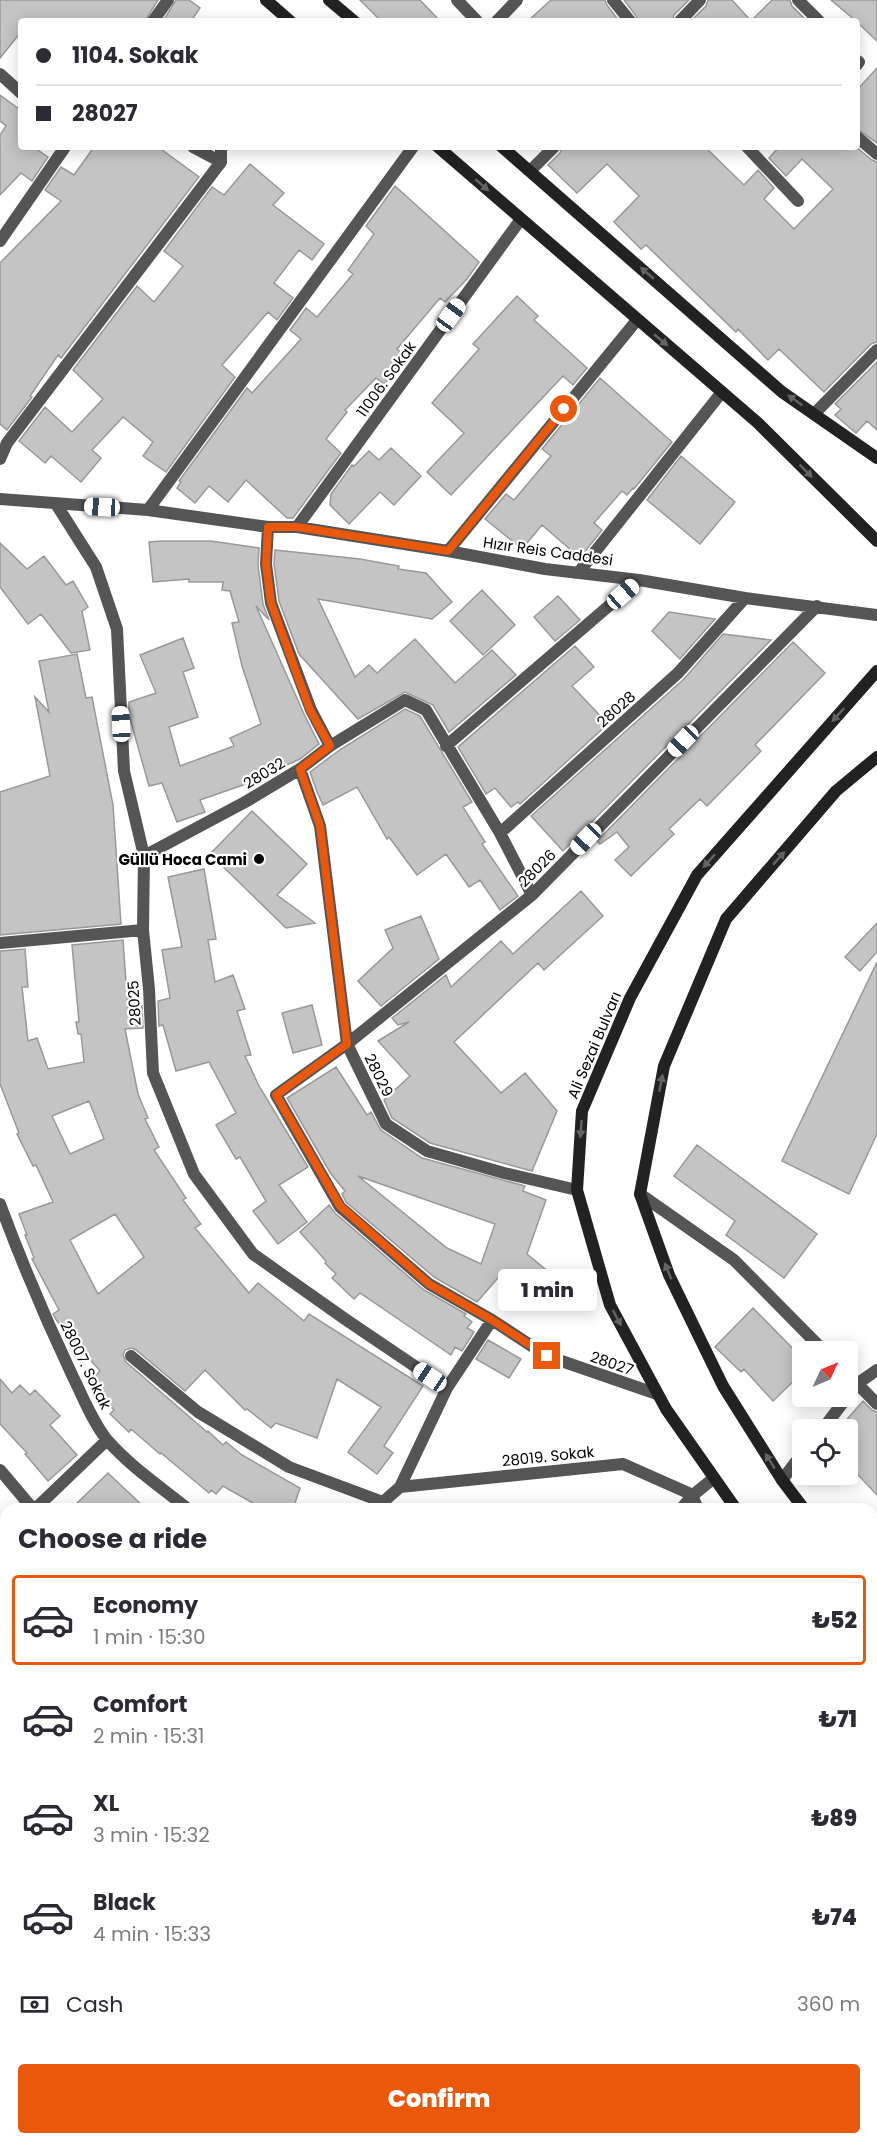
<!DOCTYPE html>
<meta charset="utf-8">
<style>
body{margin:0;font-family:Poppins,sans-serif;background:#f2f2f3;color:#2b2b33;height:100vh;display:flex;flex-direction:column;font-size:22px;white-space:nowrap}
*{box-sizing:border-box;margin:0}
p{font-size:20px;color:#7c7c81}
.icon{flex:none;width:33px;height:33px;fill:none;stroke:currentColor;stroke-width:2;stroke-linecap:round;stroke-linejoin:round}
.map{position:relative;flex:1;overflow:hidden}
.sheet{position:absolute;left:0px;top:1503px;width:878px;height:642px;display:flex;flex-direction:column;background:#fff;border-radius:18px 18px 0 0;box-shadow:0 3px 15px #0003}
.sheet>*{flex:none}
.guide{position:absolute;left:18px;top:18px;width:842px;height:132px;border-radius:6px;box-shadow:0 3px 15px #0003;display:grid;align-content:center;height:132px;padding:0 18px;background:#fff}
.needle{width:39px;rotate:46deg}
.tools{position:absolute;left:792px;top:1341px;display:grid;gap:12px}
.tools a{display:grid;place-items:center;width:66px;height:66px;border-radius:6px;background:#fff;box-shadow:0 3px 15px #0003;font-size:30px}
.end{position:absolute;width:27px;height:27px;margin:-14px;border:8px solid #ea580c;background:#fff;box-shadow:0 0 0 3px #fff}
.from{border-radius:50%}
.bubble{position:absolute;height:42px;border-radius:6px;background:#fff;box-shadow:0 3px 15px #0003;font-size:20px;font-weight:800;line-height:42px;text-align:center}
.car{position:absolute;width:18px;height:36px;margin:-18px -9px;border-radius:8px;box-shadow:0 0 4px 2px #0007;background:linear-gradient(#fff 24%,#345 0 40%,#fff 0 76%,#345 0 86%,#fff 0)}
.guide b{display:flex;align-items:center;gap:21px;height:57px;font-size:22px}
.guide b+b{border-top:2px solid #e1e1e2}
.guide i{width:15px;height:15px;background:#2b2b33}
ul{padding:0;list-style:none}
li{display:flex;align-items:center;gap:18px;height:90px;margin:0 12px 9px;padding:0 6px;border:3px solid transparent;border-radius:6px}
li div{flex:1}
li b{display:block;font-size:22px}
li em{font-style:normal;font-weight:800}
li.selected{border-color:#ea580c}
li>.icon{width:54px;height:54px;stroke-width:1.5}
h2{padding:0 18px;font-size:27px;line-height:72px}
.pay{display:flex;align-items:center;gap:15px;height:66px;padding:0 18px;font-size:22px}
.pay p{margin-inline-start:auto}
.button{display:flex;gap:12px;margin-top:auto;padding:12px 18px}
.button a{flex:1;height:69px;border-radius:6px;background:#ea580c;color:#fff;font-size:24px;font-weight:800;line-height:69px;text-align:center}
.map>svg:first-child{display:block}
.building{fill:#c4c4c4;stroke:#999;stroke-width:1.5;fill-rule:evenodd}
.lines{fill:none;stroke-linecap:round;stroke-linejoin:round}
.lane{stroke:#555;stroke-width:10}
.street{stroke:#555;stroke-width:12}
.secondary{stroke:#222;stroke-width:12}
.oneway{fill:#646464}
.route{stroke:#ea580c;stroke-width:8}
.poi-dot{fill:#000;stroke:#fff;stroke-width:2}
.labels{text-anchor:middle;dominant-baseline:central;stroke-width:4.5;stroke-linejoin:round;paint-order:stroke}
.street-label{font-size:15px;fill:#000;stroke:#fff}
.poi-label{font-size:15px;font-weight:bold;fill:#000;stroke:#fff;text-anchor:end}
</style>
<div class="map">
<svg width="877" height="2145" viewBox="0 0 877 2145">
<rect width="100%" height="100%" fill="#fff"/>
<!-- building -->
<path class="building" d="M0 0H158L145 21H21V32L0 58Z
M176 0H189L200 8 191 21H163Z
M360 0H420L440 21H381Z
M551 0H605L607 5 619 21H528Z
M624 0H689L674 15 672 21H638L636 16Z
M708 0H732L751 21H691L706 6Z
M772 0H790L792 6 807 21H751Z
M831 0H877V41L856 21Z
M877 68V143L856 128V91Z
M0 95 19 109 21 106V147H33L48 157 32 181 21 173 0 195V135L6 126 0 121Z
M94 147H158L199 177 61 358 58 355 30 396 32 397 7 430 0 424V263L61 201 45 190 61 167 74 175Z
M562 147H705L744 185 758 170 774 188 764 199 794 229 833 189 802 159 786 176 769 158 779 147H856L872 160 877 162V342L871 344 824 392 779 349 768 360 738 329 736 332 646 245 641 249 614 222 639 196 607 164 577 193 548 165 560 153Z
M250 164 284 193 273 205 324 244 312 260 299 250 274 283 293 298 277 320 268 312 222 365 235 377 166 472 143 456 153 442 123 417 92 450 101 458 81 482 51 456 45 463 19 441 45 407 72 432 103 399 73 370 137 286 154 302 183 266 164 251 212 187 224 195Z
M395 186 479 262 467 279 445 302 440 298 397 349 407 358 384 384 376 378 345 410 347 412 326 439 341 453 293 518H287L246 480 228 502 209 486 195 503 177 488 181 482 179 481 247 388 252 393 301 339 290 330 306 308 317 317 353 274 348 270 374 234 366 226Z
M517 296 538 316 534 320 587 368 573 385 563 376 451 495 427 472 464 433 432 403 479 349 473 344Z
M877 362V430L867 421 856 433 835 415 841 409 835 404Z
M600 378 672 442 634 489 633 488 627 495 622 491 594 523 602 530 580 558 542 525 522 549 485 519 506 494 514 500 551 456 542 449Z
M391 448 421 476 394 505 380 492 349 524 330 505 331 494 352 465 354 466 369 451 379 460Z
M681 456 735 502 700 544 647 500Z
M161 541H211L259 548 258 565 263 604 269 620 256 606 304 714 319 744 300 759 243 785 200 800 205 812 177 822 162 783 149 786 129 715V702L156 693 140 655 183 638 194 668 183 672 198 717 169 727 180 766 234 746 230 738 261 724 242 666 232 623 239 622 230 591 222 590 223 582H189V579L153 582 149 542Z
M0 543 27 569 44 556 66 585 73 581 88 607 82 611 90 650 71 653 41 614 28 624 0 587Z
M275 550 360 559 399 566 398 569 426 573 452 602 432 619 318 599 355 677 369 665 377 673 415 639 455 683 492 650 516 675 449 732 433 705 405 692 358 719 299 654 279 601 274 564Z
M482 590 515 625 483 655 450 621Z
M558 596 580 620 555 641 534 617Z
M669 612 715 619 680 659 652 631Z
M723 634 771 640 563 851 531 816 684 679Z
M793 642 825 673 755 745 761 751 707 806 700 799 669 829 674 834 631 876 615 860 629 847 617 832 600 844 597 841Z
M575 646 594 667 572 686 608 724 520 804 518 802 511 807 495 788 486 794 458 747Z
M77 654 86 698 92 697 113 805 121 924 0 935V792L50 776 35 697 49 712 39 661Z
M405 709 420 716 472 802 463 807 485 842 482 844 518 896 500 910 480 880 469 887 446 854 417 875 389 837 387 839 357 787 323 805 317 792 310 772 341 749Z
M252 811 307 864 277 895 315 923 286 928 210 854Z
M204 869 216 939 208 940 215 982 233 975 245 1009 237 1011 251 1055 245 1056 259 1086 308 1167 279 1185 307 1222 278 1244 253 1211 266 1201 240 1157 236 1159 216 1125 236 1113 209 1062 176 1071 163 1025 159 1026 158 1001 170 998 162 950 182 947 168 877Z
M581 891 603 916 544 970 538 963 454 1042 501 1093 525 1073 557 1111 532 1171 430 1143 392 1118 384 1100 410 1076 378 1041 409 1022 398 1025 392 1018 446 975 451 987 501 941 513 954Z
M421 916 439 959 381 1006 358 981 393 948 385 930Z
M877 923V952L860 971 845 957Z
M123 940 128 1009 142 1006 143 1028 125 1029 138 1094 148 1118 145 1119 159 1147 154 1150 186 1198 183 1200 201 1224 195 1228 249 1293 258 1283 304 1321 309 1314 423 1386 384 1446 393 1453 377 1474 348 1452 381 1407 337 1379 317 1438 276 1423 271 1428 247 1409 245 1410 205 1370 185 1391 136 1350 132 1348 125 1350 123 1355 126 1362 207 1432 208 1431 223 1445 226 1442 242 1455 300 1488 293 1509H263L223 1486 216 1494 211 1490 209 1493 161 1453 160 1454 131 1429 129 1432 110 1414 114 1410 89 1382 100 1371 57 1321 53 1314 59 1310 32 1259 34 1258 25 1235H27L19 1214 53 1202 36 1165 33 1166 17 1134 19 1133 0 1084V951L25 949 28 987H22L28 1041 37 1038 48 1069 84 1062 81 1034H78L76 1022H79L72 945ZM89 1101 104 1139 70 1154 52 1116ZM115 1214 144 1257 98 1294 70 1240Z
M877 962V1134L849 1194 782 1161Z
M312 1005 322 1045 293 1053 282 1013Z
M336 1067 367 1115 371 1112 381 1130 422 1158 525 1186 523 1191 546 1200 527 1254 550 1273 532 1295 504 1271 477 1302 434 1277 346 1202 342 1194 345 1191 331 1174 287 1098ZM358 1176 495 1224 481 1264 447 1248Z
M697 1145 817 1234 784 1278 726 1235 735 1221 674 1176Z
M329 1205 335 1213 424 1290 466 1314 464 1316 472 1322 467 1328 474 1332 462 1351 455 1347 451 1355 360 1293 354 1299 332 1278 336 1274 325 1263 326 1261 300 1232Z
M753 1308 802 1358V1373L773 1401 744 1369 741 1372 715 1347Z
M488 1340 521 1359 509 1378 476 1359Z
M0 1379 12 1393 20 1385 30 1395 35 1390 60 1416 50 1425 77 1455 48 1481 25 1454 27 1453 0 1424Z
M863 1401 872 1410 877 1412V1495L848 1464V1430L842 1425Z
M108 1473 146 1509H71Z"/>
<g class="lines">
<!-- lane -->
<path class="lane" d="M693 1495 699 1509"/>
<!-- street -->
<path class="street" d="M457 0 477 21
M613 0 630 21
M798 0 819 21
M153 21 168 0
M497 21 517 0
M680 21 700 0
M856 60 859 62 856 66
M0 74 21 93
M856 136 877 154
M193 147 221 162
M747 147 798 201
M530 171 554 147
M0 241 65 147
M814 414 877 350
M0 459 7 443 221 162V147
M0 499 148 510 268 527H297L448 551 545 569 639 580 745 598 877 615
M56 504 96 567 117 629 124 771 144 856 143 930 149 989 153 1073 194 1174 253 1254 345 1319 447 1388
M148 510 413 147
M268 527 266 564 271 603 311 710 330 746
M297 527 521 219
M448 551 637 320
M579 572 722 392
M446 746 639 580
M300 769 320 826 347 1044 386 1124 427 1151 504 1173 577 1190
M500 833 678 673 745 598
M144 856 247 801 300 769 330 746 405 700 426 710 500 833 532 895
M0 943 143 930
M640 1194 734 1260 825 1352
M0 1204C22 1263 46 1320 73 1377 83 1397 93 1423 108 1441 131 1467 161 1487 188 1509
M131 1356 198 1412 289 1467 383 1502
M848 1374 877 1404
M657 1394 547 1356 492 1320 429 1284 340 1207 276 1095 347 1044 532 895 817 606
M822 1430 857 1384 877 1370
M0 1470 33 1509
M782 1480 802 1454
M400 1487 623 1464 693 1495
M35 1509 107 1440
M383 1509V1502L400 1487 447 1388 492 1320
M681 1509 693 1495 714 1478
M0 1545 6 1539
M0 1600 6 1605
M0 1750 6 1752
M0 1884 6 1886
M872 1979 877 1985
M0 2071 6 2072
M373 2139 398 2145
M282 2145 283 2139
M697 2145 699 2139"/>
<!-- secondary -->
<path class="secondary" d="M266 0 290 21
M329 0 354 21
M438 147 758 423 877 541
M502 147 782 392 877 458
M736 1509 666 1409 610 1305 577 1190 582 1111 630 998 697 875 877 671
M804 1509 782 1480 723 1386 669 1275 640 1194 664 1066 726 919 836 791 877 757
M872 1599 877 1606
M872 1698 877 1706"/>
</g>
<!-- one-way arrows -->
<defs><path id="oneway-solid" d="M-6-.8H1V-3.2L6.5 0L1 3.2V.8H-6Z" transform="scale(1.5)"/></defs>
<g class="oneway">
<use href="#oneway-solid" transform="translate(482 185) rotate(41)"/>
<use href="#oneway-solid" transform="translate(647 273) rotate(-139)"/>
<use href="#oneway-solid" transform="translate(661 340) rotate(40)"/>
<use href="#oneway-solid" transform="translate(795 400) rotate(-145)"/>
<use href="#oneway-solid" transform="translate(806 471) rotate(45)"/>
<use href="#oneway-solid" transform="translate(838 715) rotate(132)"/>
<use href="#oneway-solid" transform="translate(779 858) rotate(-49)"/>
<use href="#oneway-solid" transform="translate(709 861) rotate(132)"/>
<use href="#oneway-solid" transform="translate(661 1083) rotate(-79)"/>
<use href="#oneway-solid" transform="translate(581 1129) rotate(94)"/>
<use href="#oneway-solid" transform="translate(668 1271) rotate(-112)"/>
<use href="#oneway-solid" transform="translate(617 1318) rotate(62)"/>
<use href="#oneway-solid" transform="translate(770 1461) rotate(-122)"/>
</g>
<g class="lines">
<!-- route -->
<path class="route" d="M547 1356 492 1320 429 1284 340 1206 276 1095 347 1044 320 826 300 769 330 746 310 710 271 603 266 564 268 527H297L448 551 564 409"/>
</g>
<!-- markers -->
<circle class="poi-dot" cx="259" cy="859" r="6"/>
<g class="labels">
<!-- street labels -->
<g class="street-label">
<text transform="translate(386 379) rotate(-54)">11006. Sokak</text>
<text transform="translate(548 551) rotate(8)">Hızır Reis Caddesi</text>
<text transform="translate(616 709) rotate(-42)">28028</text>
<text transform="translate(264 773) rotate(-31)">28032</text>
<text transform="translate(537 868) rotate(-45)">28026</text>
<text transform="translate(134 1003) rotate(-93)">28025</text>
<text transform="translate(594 1045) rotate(-67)">Ali Sezai Bulvarı</text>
<text transform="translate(379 1075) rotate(64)">28029</text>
<text transform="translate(612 1363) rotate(19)">28027</text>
<text transform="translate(86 1365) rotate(64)">28007. Sokak</text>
<text transform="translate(548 1456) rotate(-6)">28019. Sokak</text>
</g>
<!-- poi labels -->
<g class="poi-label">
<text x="247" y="859">Güllü Hoca Cami</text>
</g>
</g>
</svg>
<div class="tools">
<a><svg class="needle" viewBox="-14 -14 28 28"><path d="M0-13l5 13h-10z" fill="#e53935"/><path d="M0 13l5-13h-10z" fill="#7c7c81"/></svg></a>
<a><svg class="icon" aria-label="locate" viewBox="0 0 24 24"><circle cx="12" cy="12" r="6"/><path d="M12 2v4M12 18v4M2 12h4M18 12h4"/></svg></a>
</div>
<i class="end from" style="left:564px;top:409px"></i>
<i class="end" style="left:547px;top:1356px"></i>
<div class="bubble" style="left:498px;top:1269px;width:99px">1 min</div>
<i class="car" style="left:451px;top:315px;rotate:36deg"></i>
<i class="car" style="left:102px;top:507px;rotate:273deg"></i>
<i class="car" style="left:623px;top:594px;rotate:49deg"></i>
<i class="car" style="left:121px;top:724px;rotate:357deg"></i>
<i class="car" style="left:683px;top:741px;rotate:224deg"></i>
<i class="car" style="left:586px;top:839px;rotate:224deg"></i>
<i class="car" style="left:430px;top:1377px;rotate:304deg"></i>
<div class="guide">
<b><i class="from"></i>1104. Sokak</b>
<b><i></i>28027</b>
</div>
<section class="sheet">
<h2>Choose a ride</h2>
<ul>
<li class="selected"><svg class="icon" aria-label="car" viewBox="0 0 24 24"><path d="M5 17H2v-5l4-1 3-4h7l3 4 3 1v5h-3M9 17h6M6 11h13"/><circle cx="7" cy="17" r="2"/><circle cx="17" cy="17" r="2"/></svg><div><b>Economy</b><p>1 min · 15:30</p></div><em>₺52</em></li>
<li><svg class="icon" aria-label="car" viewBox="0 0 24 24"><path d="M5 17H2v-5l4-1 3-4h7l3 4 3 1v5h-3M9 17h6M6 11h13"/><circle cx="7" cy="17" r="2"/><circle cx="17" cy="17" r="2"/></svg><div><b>Comfort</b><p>2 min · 15:31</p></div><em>₺71</em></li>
<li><svg class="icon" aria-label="car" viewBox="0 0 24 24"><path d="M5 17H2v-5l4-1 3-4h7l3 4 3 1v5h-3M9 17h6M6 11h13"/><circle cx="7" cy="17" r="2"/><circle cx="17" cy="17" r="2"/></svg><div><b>XL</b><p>3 min · 15:32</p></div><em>₺89</em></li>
<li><svg class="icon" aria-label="car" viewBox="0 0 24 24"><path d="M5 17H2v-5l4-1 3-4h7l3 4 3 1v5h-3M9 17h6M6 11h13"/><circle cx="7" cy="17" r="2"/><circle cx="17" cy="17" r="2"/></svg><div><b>Black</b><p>4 min · 15:33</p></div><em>₺74</em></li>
</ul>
<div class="pay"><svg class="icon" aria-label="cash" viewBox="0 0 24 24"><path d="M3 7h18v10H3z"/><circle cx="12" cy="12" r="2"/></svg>Cash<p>360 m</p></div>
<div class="button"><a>Confirm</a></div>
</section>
</div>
